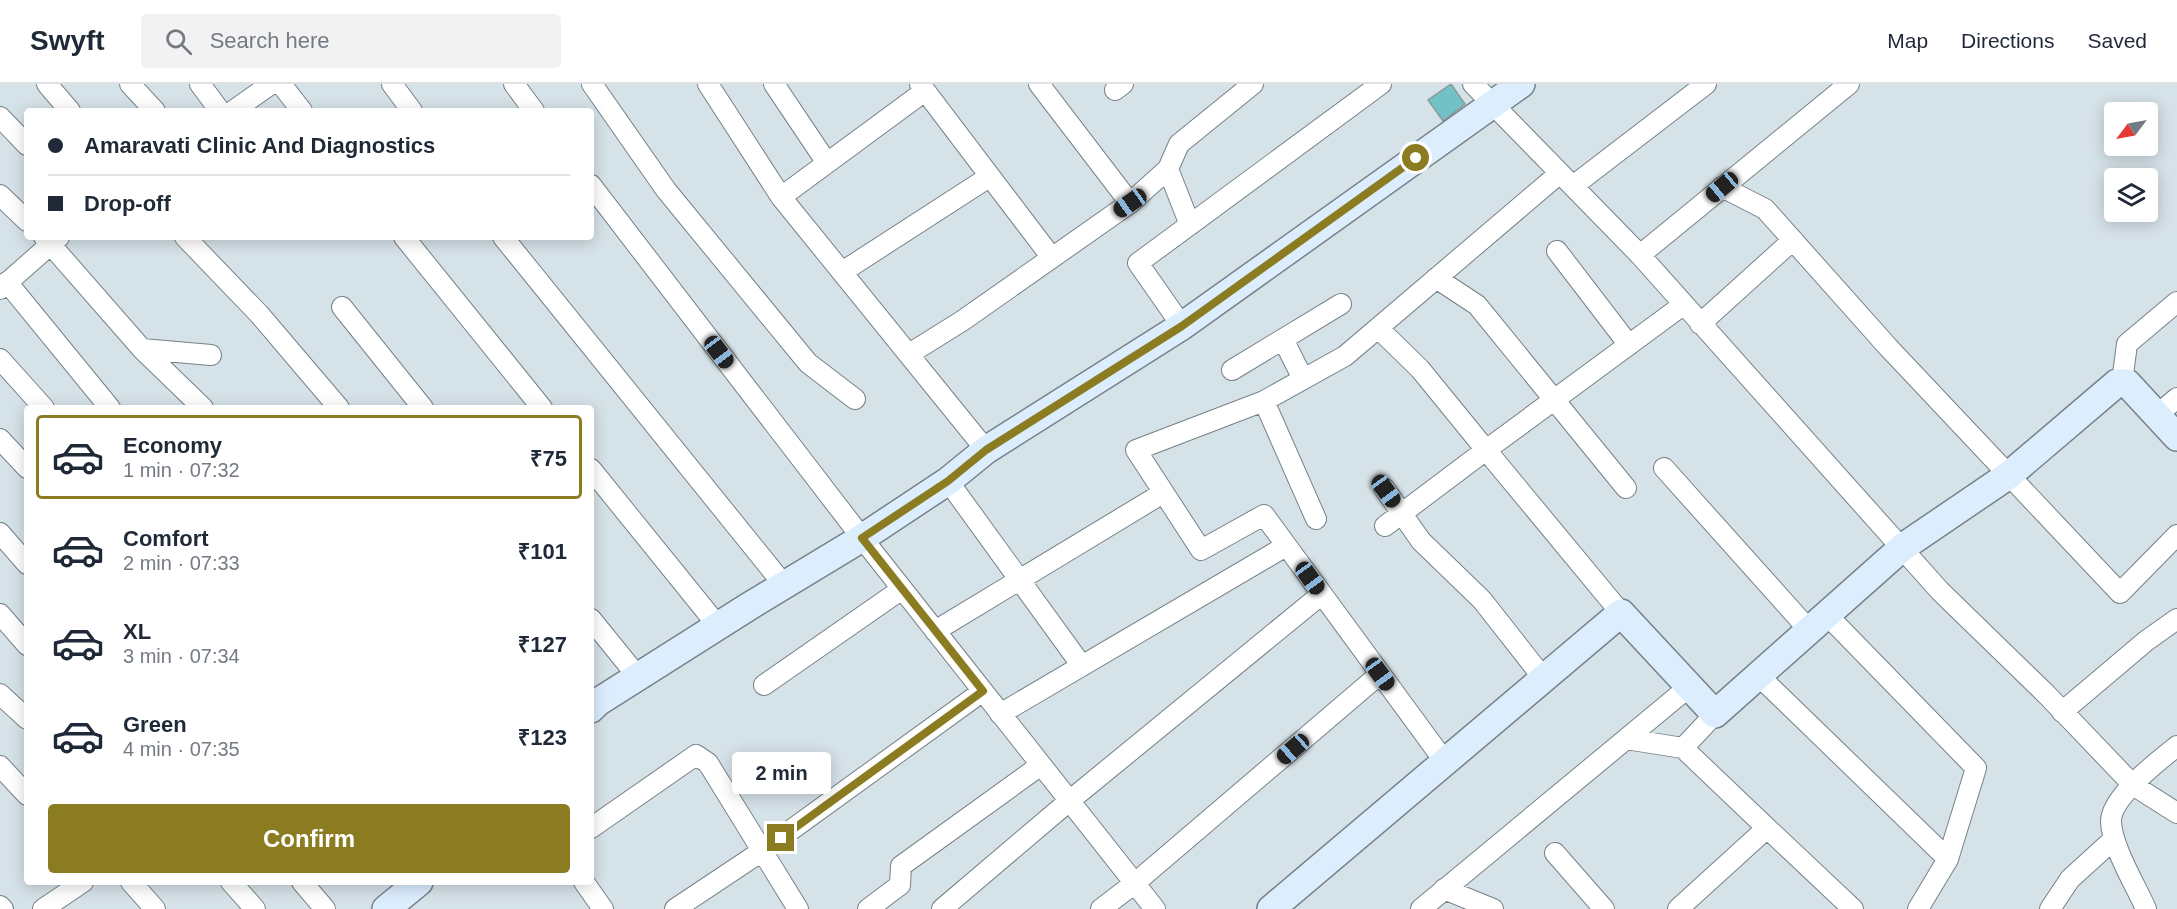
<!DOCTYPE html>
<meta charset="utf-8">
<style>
body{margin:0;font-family:Arial,sans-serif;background:#f2f2f3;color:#1f2937;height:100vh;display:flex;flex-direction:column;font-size:22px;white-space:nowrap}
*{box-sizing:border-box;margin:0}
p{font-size:20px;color:#747a83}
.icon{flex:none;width:33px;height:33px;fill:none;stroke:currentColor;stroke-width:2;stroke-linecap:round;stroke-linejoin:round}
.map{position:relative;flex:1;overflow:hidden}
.side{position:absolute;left:24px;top:321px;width:570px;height:480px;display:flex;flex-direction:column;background:#fff;border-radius:6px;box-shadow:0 3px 15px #0003}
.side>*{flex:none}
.guide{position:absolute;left:24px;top:24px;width:570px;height:132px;border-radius:6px;box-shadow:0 3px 15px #0003;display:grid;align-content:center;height:132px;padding:0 24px;background:#fff}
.needle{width:39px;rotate:238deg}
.controls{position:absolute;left:2104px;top:18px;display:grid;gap:12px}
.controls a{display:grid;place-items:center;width:54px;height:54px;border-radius:6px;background:#fff;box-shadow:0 3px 15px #0003;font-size:30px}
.end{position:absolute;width:27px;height:27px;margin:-14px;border:8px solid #8b7b21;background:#fff;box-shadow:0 0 0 3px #fff}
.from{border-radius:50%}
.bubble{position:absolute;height:42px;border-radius:6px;background:#fff;box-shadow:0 3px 15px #0003;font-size:20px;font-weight:700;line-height:42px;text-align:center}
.car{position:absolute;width:18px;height:36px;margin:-18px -9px;border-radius:8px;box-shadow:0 0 4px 2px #0007;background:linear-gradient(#222 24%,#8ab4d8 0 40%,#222 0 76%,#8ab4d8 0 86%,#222 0)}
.guide b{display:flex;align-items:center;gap:21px;height:57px;font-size:22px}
.guide b+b{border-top:2px solid #e0e1e3}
.guide i{width:15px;height:15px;background:#1f2937}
ul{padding:10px 0 0;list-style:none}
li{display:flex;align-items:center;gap:18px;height:84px;margin:0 12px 9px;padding:0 12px;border:3px solid transparent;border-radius:6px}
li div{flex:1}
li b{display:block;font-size:22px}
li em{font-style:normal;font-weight:700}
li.current{border-color:#8b7b21}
li>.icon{width:54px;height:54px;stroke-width:1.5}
.button{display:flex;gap:12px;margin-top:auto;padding:12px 24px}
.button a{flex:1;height:69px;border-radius:6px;background:#8b7b21;color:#fff;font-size:24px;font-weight:700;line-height:69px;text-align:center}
header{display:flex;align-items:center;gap:36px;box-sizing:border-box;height:84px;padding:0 30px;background:#fff;border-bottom:2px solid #e0e1e3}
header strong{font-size:28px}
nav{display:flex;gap:33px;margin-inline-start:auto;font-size:21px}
.search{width:420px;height:54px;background:#f2f2f3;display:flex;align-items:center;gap:15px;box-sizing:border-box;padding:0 21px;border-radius:6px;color:#747a83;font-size:22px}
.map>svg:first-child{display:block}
.building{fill:#71c1c6;stroke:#8c9a9b;stroke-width:1.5}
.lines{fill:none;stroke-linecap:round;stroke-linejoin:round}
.street-casing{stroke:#768288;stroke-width:22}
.secondary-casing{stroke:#768288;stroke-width:30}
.street{stroke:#fff;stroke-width:20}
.secondary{stroke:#dcedfe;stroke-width:27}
.route{stroke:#8b7b21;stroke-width:8}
</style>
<header>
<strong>Swyft</strong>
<div class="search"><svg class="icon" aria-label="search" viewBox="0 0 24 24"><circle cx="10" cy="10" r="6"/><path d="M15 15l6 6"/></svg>Search here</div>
<nav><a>Map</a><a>Directions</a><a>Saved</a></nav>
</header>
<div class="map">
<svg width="2177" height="825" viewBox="0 0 2177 825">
<rect width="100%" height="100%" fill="#d5e2e8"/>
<!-- building -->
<path class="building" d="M1451 0 1465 20 1443 37 1428 16Z"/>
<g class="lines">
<!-- street casing -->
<g class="street-casing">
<path id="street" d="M47 0 70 27
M130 0 155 27
M200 0 220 27
M281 0 302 27
M392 0 412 27
M514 0 534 27
M592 0 666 106 808 279 855 315
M708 0 781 113 986 366
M774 0 827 79
M920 0 1052 174
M1039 0 1130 119
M1473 0 1640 171 1940 507 2047 611 2133 701 2177 729
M1115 6 1123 0
M233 27 271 0
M0 33 27 61
M1168 85 1190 141
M591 101 862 454 1155 825
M1573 102 1706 0
M1722 103 1765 125 1888 263 2120 509 2177 451
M0 111 27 137
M781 113 925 7
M44 153 142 265 203 324
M185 153 259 230 339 324
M404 153 542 324
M503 153 784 501
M1557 167 1629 261
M1640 171 1849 0
M842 188 989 93
M1436 194 1477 221 1626 404
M7 198 110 324
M0 205 59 153
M342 223 423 324
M1700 240 1793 156
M1182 242 1138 179 1381 0
M1378 244 1420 285 1486 366 1385 442
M1283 255 1303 295
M142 265 211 271
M909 270 962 237 1130 119 1168 85 1179 60 1253 0
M0 275 44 324
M1232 286 1341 220
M2122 298 2127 260 2177 218
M1264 317 1316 435
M2157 331 2177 314
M0 355 27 384
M1664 384 1809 546
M591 385 718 542
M948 397 1082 582
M1384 404 1421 457 1482 516 1544 595
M0 449 27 480
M1621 529 1486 366 1683 221
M0 530 27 561
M1827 531 1976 684 1948 775 1918 825
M591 535 638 593
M935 547 1163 409
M1759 592 1948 775
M764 601 902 505
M0 610 27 635
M2062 628 2146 557 2177 535
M1000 630 1286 462
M1626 655 1683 664
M1445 678 1264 431 1201 466 1136 366 1264 317 1345 272 1560 89
M0 682 27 711
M591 744 696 671 708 679 798 825
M1767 744 1853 825
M1555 769 1604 825
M131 798 155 825
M231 798 255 825
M302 798 325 825
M584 798 603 825
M1444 805 1493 825
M0 822 3 825
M43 825 83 798
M675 825 762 767 983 607
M868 825 900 801 901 782 1041 681
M942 825 1068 718 1322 510
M1101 825 1135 799 1380 590
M1421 825 1690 602
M1678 825 1767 744 1683 664 1715 630
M2050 825 2070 795 2114 755
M2146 825C2136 802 2112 763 2111 738 2110 714 2158 677 2177 662"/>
</g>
<!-- secondary casing -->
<g class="secondary-casing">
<path id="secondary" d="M591 625 598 618 748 523 862 454 948 397 986 366 1182 242 1521 0
M386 825 419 798
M1271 825 1621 529 1715 630 1903 463 2009 391 2117 299H2127L2177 353"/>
</g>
<!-- street -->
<use href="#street" class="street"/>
<!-- secondary -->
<use href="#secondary" class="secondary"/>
</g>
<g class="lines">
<!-- route -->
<path class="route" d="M781 754 983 607 862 454 948 397 986 366 1182 242 1416 74"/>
</g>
</svg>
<div class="controls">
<a><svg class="needle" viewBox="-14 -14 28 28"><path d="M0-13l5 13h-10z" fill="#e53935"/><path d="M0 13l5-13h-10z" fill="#747a83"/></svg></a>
<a><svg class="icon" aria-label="layers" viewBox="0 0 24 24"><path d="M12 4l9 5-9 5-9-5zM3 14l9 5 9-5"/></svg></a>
</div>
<i class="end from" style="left:1416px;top:74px"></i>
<i class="end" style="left:781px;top:754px"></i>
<div class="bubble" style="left:732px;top:668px;width:99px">2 min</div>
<i class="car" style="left:1722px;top:103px;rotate:230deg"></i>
<i class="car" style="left:1130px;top:119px;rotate:235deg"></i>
<i class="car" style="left:719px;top:268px;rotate:143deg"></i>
<i class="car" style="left:1386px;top:407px;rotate:144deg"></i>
<i class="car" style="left:1310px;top:494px;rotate:144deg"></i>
<i class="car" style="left:1380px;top:590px;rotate:144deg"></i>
<i class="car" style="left:1293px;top:665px;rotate:229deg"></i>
<div class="guide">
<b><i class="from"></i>Amaravati Clinic And Diagnostics</b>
<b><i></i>Drop-off</b>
</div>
<section class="side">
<ul>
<li class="current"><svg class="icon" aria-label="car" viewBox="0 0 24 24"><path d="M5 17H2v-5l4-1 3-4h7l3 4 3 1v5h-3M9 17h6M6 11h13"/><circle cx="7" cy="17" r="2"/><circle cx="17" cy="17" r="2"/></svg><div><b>Economy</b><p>1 min · 07:32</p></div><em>₹75</em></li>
<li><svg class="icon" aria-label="car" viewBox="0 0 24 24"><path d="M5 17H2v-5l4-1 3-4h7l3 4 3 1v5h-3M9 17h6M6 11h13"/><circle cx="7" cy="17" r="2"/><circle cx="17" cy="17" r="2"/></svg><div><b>Comfort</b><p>2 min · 07:33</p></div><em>₹101</em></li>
<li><svg class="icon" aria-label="car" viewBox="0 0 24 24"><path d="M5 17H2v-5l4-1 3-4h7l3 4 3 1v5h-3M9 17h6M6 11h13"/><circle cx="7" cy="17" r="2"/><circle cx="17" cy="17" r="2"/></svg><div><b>XL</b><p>3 min · 07:34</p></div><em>₹127</em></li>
<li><svg class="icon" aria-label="car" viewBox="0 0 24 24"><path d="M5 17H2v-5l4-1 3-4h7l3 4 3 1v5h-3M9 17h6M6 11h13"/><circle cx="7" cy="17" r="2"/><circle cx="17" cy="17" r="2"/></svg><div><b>Green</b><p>4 min · 07:35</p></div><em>₹123</em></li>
</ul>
<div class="button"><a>Confirm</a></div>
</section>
</div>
